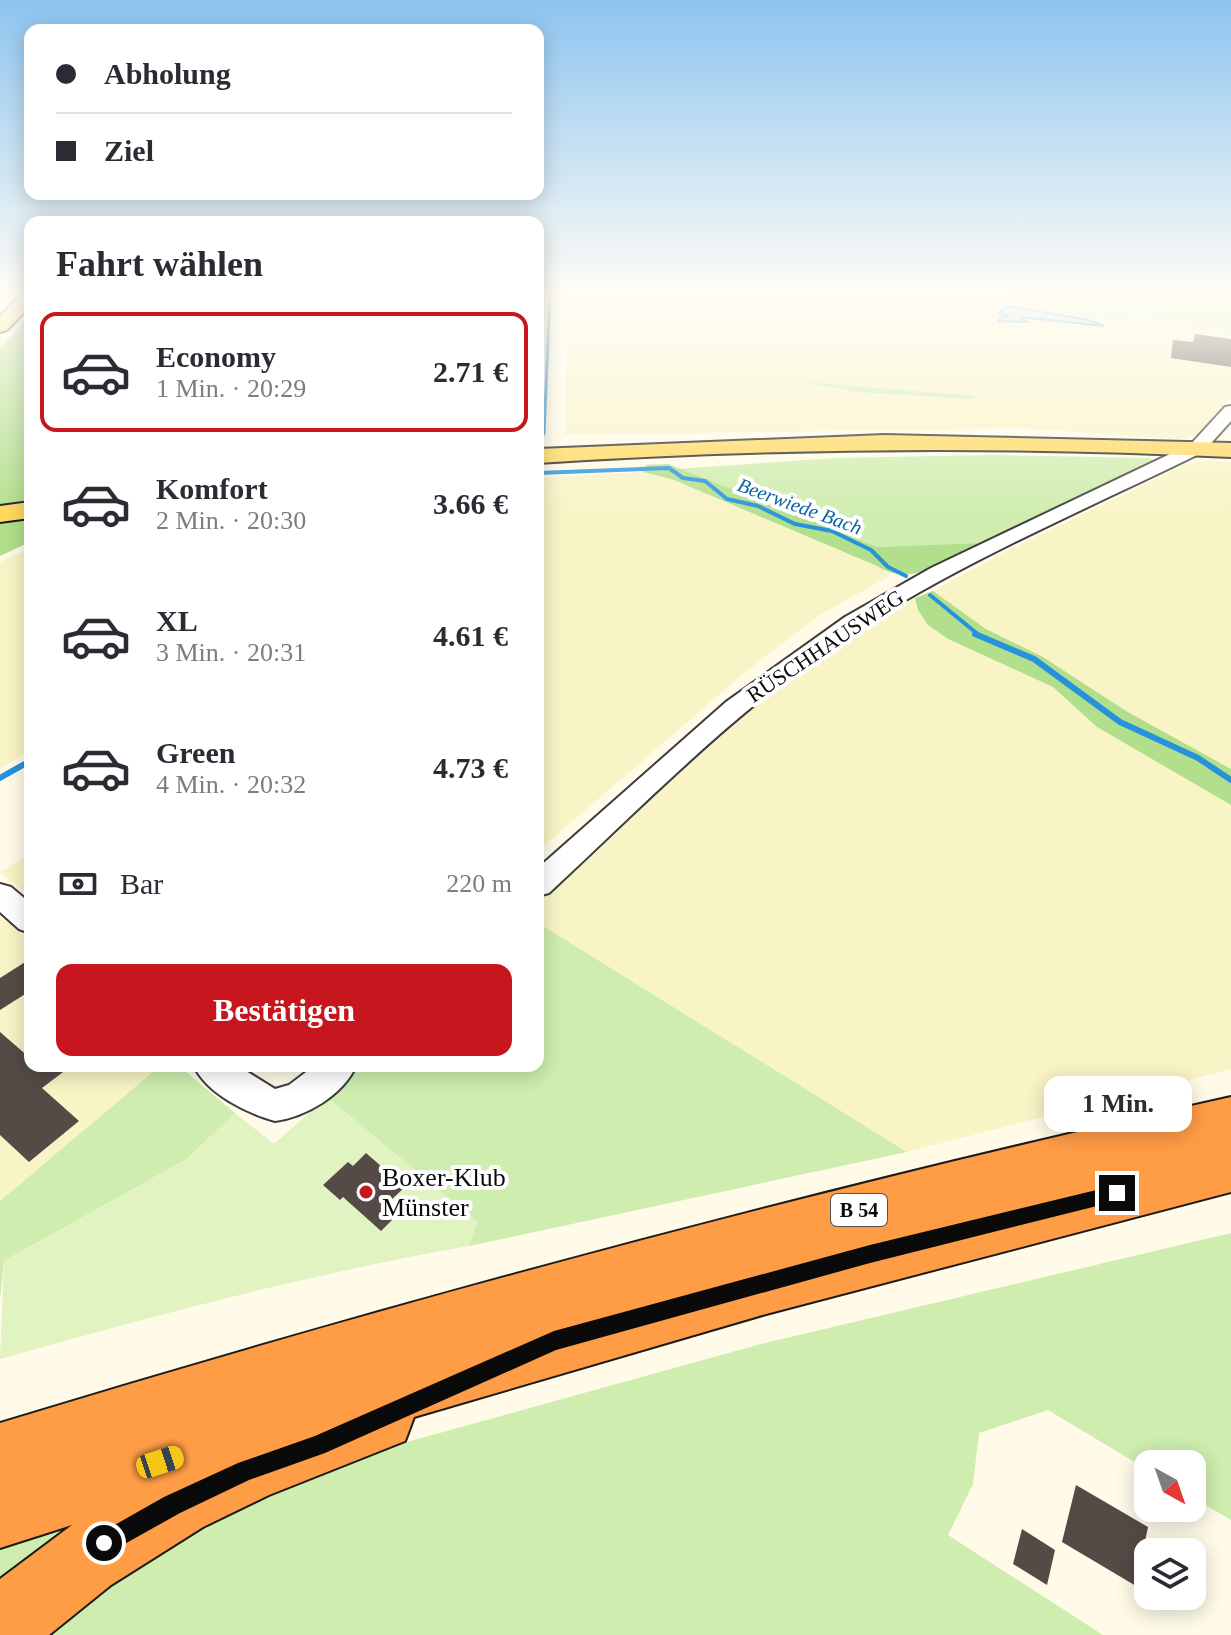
<!DOCTYPE html>
<html lang="de">
<meta charset="utf-8">
<style>
body{margin:0;font-family:"Times New Roman",serif;background:#f2f2f3;color:#2b2b33;height:100vh;display:flex;flex-direction:column;font-size:30px;white-space:nowrap}
*{box-sizing:border-box;margin:0}
p{font-size:26px;color:#7c7c81}
.icon{flex:none;width:44px;height:44px;fill:none;stroke:currentColor;stroke-width:2;stroke-linecap:round;stroke-linejoin:round}
.map{position:relative;flex:1;overflow:hidden}
.sheet{position:absolute;left:24px;top:216px;width:520px;height:856px;display:flex;flex-direction:column;background:#fff;border-radius:16px;box-shadow:0 4px 20px #0003}
.sheet>*{flex:none}
.hud{position:absolute;left:24px;top:24px;width:520px;height:176px;border-radius:16px;box-shadow:0 4px 20px #0003;display:grid;align-content:center;height:176px;padding:0 32px;background:#fff}
.needle{width:52px;rotate:140deg}
.tools{position:absolute;left:1134px;top:1450px;display:grid;gap:16px}
.tools a{display:grid;place-items:center;width:72px;height:72px;border-radius:16px;background:#fff;box-shadow:0 4px 20px #0003;font-size:40px}
.end{position:absolute;width:36px;height:36px;margin:-18px;border:10px solid #0a0a0a;background:#fff;box-shadow:0 0 0 4px #fff}
.from{border-radius:50%}
.bubble{position:absolute;height:56px;border-radius:16px;background:#fff;box-shadow:0 4px 20px #0003;font-size:26px;font-weight:800;line-height:56px;text-align:center}
.car{position:absolute;width:24px;height:48px;margin:-24px -12px;border-radius:10px;box-shadow:0 0 6px 2px #0007;background:linear-gradient(#f5c518 24%,#345 0 40%,#f5c518 0 76%,#345 0 86%,#f5c518 0)}
.hud b{display:flex;align-items:center;gap:28px;height:76px;font-size:30px}
.hud b+b{border-top:2px solid #e1e1e2}
.hud i{width:20px;height:20px;background:#2b2b33}
ul{padding:0;list-style:none}
li{display:flex;align-items:center;gap:24px;height:120px;margin:0 16px 12px;padding:0 16px;border:4px solid transparent;border-radius:16px}
li div{flex:1}
li b{display:block;font-size:30px}
li em{font-style:normal;font-weight:800}
li.selected{border-color:#c7161d}
li>.icon{width:72px;height:72px;stroke-width:1.5}
h2{padding:0 32px;font-size:36px;line-height:96px}
.pay{display:flex;align-items:center;gap:20px;height:88px;padding:0 32px;font-size:30px}
.pay p{margin-inline-start:auto}
.cta{display:flex;gap:16px;margin-top:auto;padding:16px 32px}
.cta a{flex:1;height:92px;border-radius:16px;background:#c7161d;color:#fff;font-size:32px;font-weight:800;line-height:92px;text-align:center}
.map>svg:first-child{display:block}
.farmland{fill:#f8f4c5}
.green{fill:#ceedae}
.forest{fill:#b1df8b}
.pitch{fill:#e1f3c1}
.water{fill:#a6dcfd;stroke:#2692db;stroke-width:2}
.lines{fill:none;stroke-linecap:round;stroke-linejoin:round}
.stream-far2{stroke:#2692db;stroke-width:3}
.stream-far1{stroke:#2692db;stroke-width:4}
.stream{stroke:#2692db;stroke-width:6}
.building{fill:#544b46}
.minor-casing{stroke:#3d3d3d;stroke-width:4}
.major-casing{stroke:#1b1b1b;stroke-width:4}
.highway-casing{stroke:#1b1b1b;stroke-width:4}
.minor{fill:#fff;fill-rule:evenodd}
.major{fill:#ffd758;fill-rule:evenodd}
.highway{fill:#ff9c46;fill-rule:evenodd}
.route{fill:#0a0a0a}
.poi-dot{fill:#c7161d;stroke:#fff;stroke-width:3}
.labels{text-anchor:middle;dominant-baseline:central;stroke-width:8;stroke-linejoin:round;paint-order:stroke}
.far-water-label{font-size:20px;font-style:italic;fill:#0961a7;stroke:#fff}
.shield{fill:#fff;stroke:#545454;stroke-width:2}
.shield-label{font-size:20px;font-weight:bold;fill:#0a0a0a}
.street-label{font-size:22px;fill:#0a0a0a;stroke:#fff}
.near-poi-label{font-size:26px;fill:#0a0a0a;stroke:#fff;text-anchor:start}
</style>
<div class="map">
<svg width="1231" height="1635" viewBox="0 0 1231 1635">
<rect width="100%" height="100%" fill="#fffbe8"/>
<!-- farmland -->
<path class="farmland" d="M565 294H1008L1002 303 1126 321 1131 314 1231 330V397L1199 435 1179 439 1020 428 565 435Z
M1208 460 1231 462V769L1126 711 1043 657 986 629 933 591 1004 552 1187 464Z
M643 472 674 480 877 566 891 575 820 615 749 669 538 851V478Z
M30 549V751L0 769V562Z
M915 598 918 610 928 625 948 639 1053 687 1097 727 1231 805V1069L907 1152 538 923V899L751 710 855 631Z
M30 854V897L0 872Z
M0 916 30 941V1066H160L0 1201Z"/>
<!-- green -->
<path class="green" d="M1009 294H1231V330L1132 314 1127 321 1002 303Z
M803 382 977 396 970 399 857 392Z
M989 455 1150 458 1157 463 980 543 877 547 678 469 835 458Z
M538 923 907 1152 469 1246 477 1222 327 1097 360 1066H538Z
M160 1066H179L235 1113 187 1159 4 1261 0 1300V1201Z
M1231 1233V1520L1192 1497V1464H1148V1470L1048 1410 979 1433 973 1484 948 1535 1103 1635H30L161 1537 353 1457 761 1344Z
M118 1506 0 1605V1546Z"/>
<!-- forest -->
<path class="forest" d="M30 316V542L0 556V348Z
M668 464 877 547 980 543C948 559 912 589 877 566L674 480 643 472 646 465Z
M933 591 986 629 1043 657 1126 711 1231 769V805L1097 727 1053 687 948 639 928 625 918 610 915 598Z"/>
<!-- pitch -->
<path class="pitch" d="M327 1097 477 1222 469 1246C310 1274 155 1315 0 1359L4 1261 187 1159 235 1113 274 1144Z"/>
<!-- water -->
<path class="water" d="M1007 306 1089 320 1104 326 1021 317 1027 322 999 321 1000 317 1009 316 999 313Z"/>
<g class="lines">
<!-- stream-far2 -->
<path class="stream-far2" d="M544 434 550 294"/>
<!-- stream-far1 -->
<path class="stream-far1" d="M538 473 669 468 683 478 705 481 727 499 758 506 795 524 832 531 871 550 888 567 906 576
M930 595 980 636"/>
<!-- stream -->
<path class="stream" d="M975 634 1034 659 1120 722 1198 758 1231 780
M0 778 30 761"/>
</g>
<!-- building -->
<path class="building" d="M1195 334 1231 339V367L1171 358 1173 340 1193 342Z
M30 959V991L0 1010V978Z
M0 1032 30 1058V1066H71L42 1088 79 1121 29 1162 0 1135Z
M366 1153 405 1187 391 1200 402 1210 381 1231 343 1197 340 1200 323 1185 348 1162 353 1166Z
M1076 1485 1148 1527 1136 1586 1062 1542Z
M1022 1529 1055 1550 1047 1585 1013 1564Z"/>
<g class="lines">
<!-- minor casing -->
<g class="minor-casing">
<path id="minor" d="M1231 406V421L1203 452C1089 508 970 558 863 626 746 699 649 800 549 893L538 896V868L726 702 845 617 931 568 1191 444 1225 407Z
M0 884 11 887 30 903V933L19 929 0 912Z
M194 1066H238L275 1089 289 1085 314 1066H356C343 1095 306 1117 275 1121 247 1113 207 1094 194 1066Z"/>
</g>
<!-- major casing -->
<g class="major-casing">
<path id="major" d="M22 294H30V306L7 330 0 332V316Z
M884 435 1231 443V457C1000 446 769 448 538 463V449Z
M30 502V518L0 522V506Z"/>
</g>
<!-- highway casing -->
<g class="highway-casing">
<path id="highway" d="M1231 1097V1192L766 1314 414 1417 405 1441 269 1495 203 1527 111 1585 49 1635H0V1579L72 1525 0 1548V1423C407 1299 816 1189 1231 1097Z"/>
</g>
<!-- minor -->
<use href="#minor" class="minor"/>
<!-- major -->
<use href="#major" class="major"/>
<!-- highway -->
<use href="#highway" class="highway"/>
</g>
<!-- sky -->
<linearGradient id="sky" x2="0" y2="1"><stop stop-color="#8dc4f0"/><stop offset="0.56" stop-color="#fffdf5"/><stop offset="1" stop-color="#fffdf5" stop-opacity="0"/></linearGradient>
<rect width="1231" height="523" fill="url(#sky)"/>
<!-- route -->
<path class="route" d="M1117 1185 1126 1193 1117 1201 870 1263 556 1350 325 1453 249 1480 180 1513 112 1551 104 1554 97 1551 93 1543 97 1535 164 1497 238 1463 315 1436 554 1331 870 1245Z"/>
<!-- markers -->
<circle class="poi-dot" cx="366" cy="1192" r="8"/>
<g class="labels">
<!-- far-water labels -->
<g class="far-water-label">
<text transform="translate(800 506) rotate(20)">Beerwiede Bach</text>
</g>
<!-- shield labels -->
<rect class="shield" x="831" y="1194" width="56" height="32" rx="6"/>
<g class="shield-label">
<text x="859" y="1210">B 54</text>
</g>
<!-- street labels -->
<g class="street-label">
<text transform="translate(825 646) rotate(-34)">RÜSCHHAUSWEG</text>
</g>
<!-- near-poi labels -->
<g class="near-poi-label">
<text x="382" y="1177">Boxer-Klub<tspan x="382" dy="30">Münster</tspan></text>
</g>
</g>
</svg>
<div class="tools">
<a><svg class="needle" viewBox="-14 -14 28 28"><path d="M0-13l5 13h-10z" fill="#e53935"/><path d="M0 13l5-13h-10z" fill="#7c7c81"/></svg></a>
<a><svg class="icon" aria-label="layers" viewBox="0 0 24 24"><path d="M12 4l9 5-9 5-9-5zM3 14l9 5 9-5"/></svg></a>
</div>
<i class="end from" style="left:104px;top:1543px"></i>
<i class="end" style="left:1117px;top:1193px"></i>
<div class="bubble" style="left:1044px;top:1076px;width:148px">1 Min.</div>
<i class="car" style="left:160px;top:1462px;rotate:72deg"></i>
<div class="hud">
<b><i class="from"></i>Abholung</b>
<b><i></i>Ziel</b>
</div>
<section class="sheet">
<h2>Fahrt wählen</h2>
<ul>
<li class="selected"><svg class="icon" aria-label="car" viewBox="0 0 24 24"><path d="M5 17H2v-5l4-1 3-4h7l3 4 3 1v5h-3M9 17h6M6 11h13"/><circle cx="7" cy="17" r="2"/><circle cx="17" cy="17" r="2"/></svg><div><b>Economy</b><p>1 Min. · 20:29</p></div><em>2.71 €</em></li>
<li><svg class="icon" aria-label="car" viewBox="0 0 24 24"><path d="M5 17H2v-5l4-1 3-4h7l3 4 3 1v5h-3M9 17h6M6 11h13"/><circle cx="7" cy="17" r="2"/><circle cx="17" cy="17" r="2"/></svg><div><b>Komfort</b><p>2 Min. · 20:30</p></div><em>3.66 €</em></li>
<li><svg class="icon" aria-label="car" viewBox="0 0 24 24"><path d="M5 17H2v-5l4-1 3-4h7l3 4 3 1v5h-3M9 17h6M6 11h13"/><circle cx="7" cy="17" r="2"/><circle cx="17" cy="17" r="2"/></svg><div><b>XL</b><p>3 Min. · 20:31</p></div><em>4.61 €</em></li>
<li><svg class="icon" aria-label="car" viewBox="0 0 24 24"><path d="M5 17H2v-5l4-1 3-4h7l3 4 3 1v5h-3M9 17h6M6 11h13"/><circle cx="7" cy="17" r="2"/><circle cx="17" cy="17" r="2"/></svg><div><b>Green</b><p>4 Min. · 20:32</p></div><em>4.73 €</em></li>
</ul>
<div class="pay"><svg class="icon" aria-label="cash" viewBox="0 0 24 24"><path d="M3 7h18v10H3z"/><circle cx="12" cy="12" r="2"/></svg>Bar<p>220 m</p></div>
<div class="cta"><a>Bestätigen</a></div>
</section>
</div>
